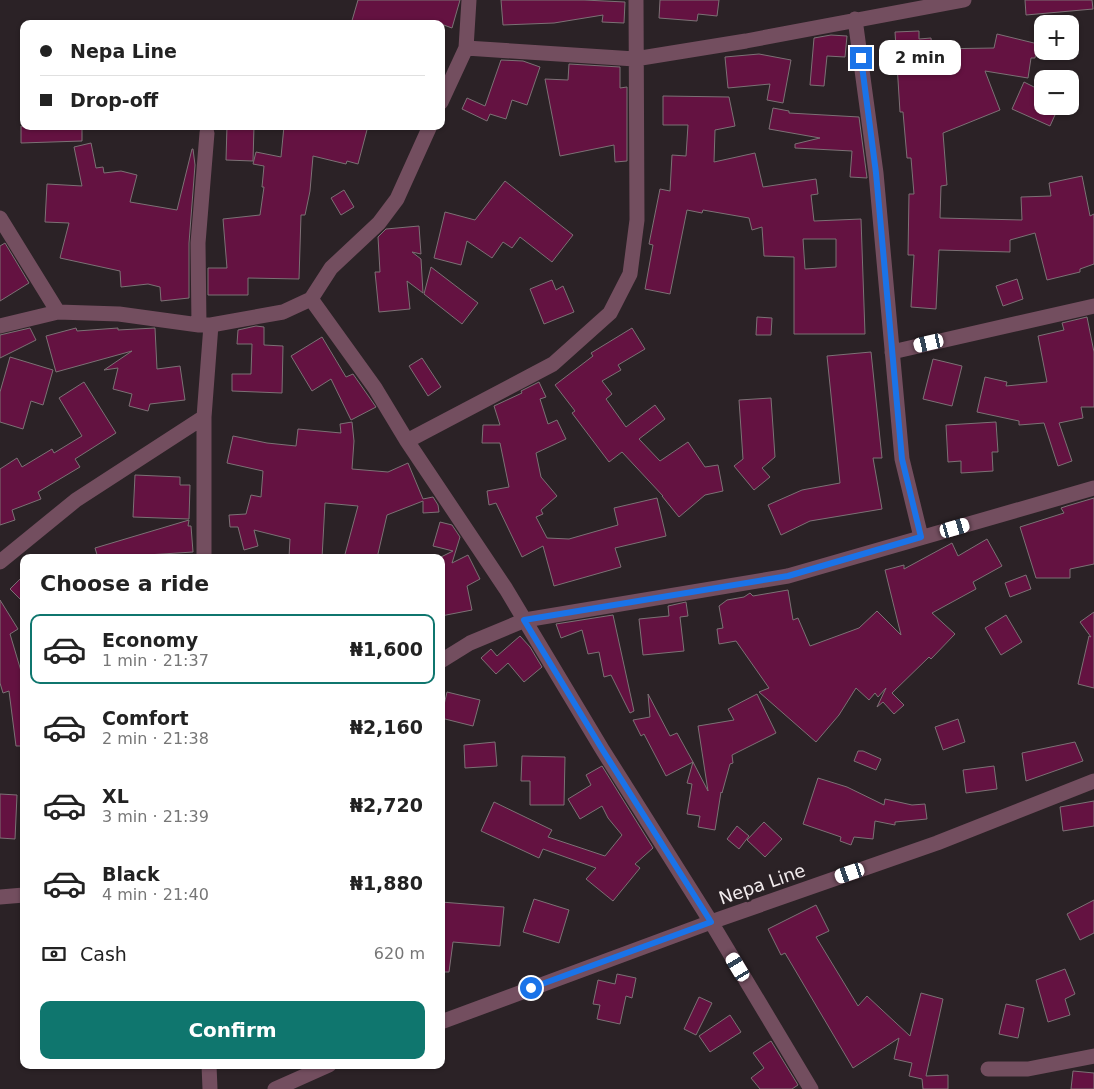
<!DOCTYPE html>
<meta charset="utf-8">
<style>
body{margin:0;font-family:"DejaVu Sans",sans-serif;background:#f2f2f2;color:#222;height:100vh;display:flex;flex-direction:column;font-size:19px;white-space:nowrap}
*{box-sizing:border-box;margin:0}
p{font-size:16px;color:#767676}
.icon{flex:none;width:28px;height:28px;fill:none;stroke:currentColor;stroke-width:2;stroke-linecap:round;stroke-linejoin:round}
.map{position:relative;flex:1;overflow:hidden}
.panel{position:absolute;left:20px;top:554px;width:425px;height:515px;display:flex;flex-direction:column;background:#fff;border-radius:10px;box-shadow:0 1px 4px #0004}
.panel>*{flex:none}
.hud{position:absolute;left:20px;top:20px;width:425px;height:110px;border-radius:10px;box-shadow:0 1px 4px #0004;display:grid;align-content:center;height:110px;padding:0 20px;background:#fff}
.buttons{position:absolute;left:1034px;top:15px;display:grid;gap:10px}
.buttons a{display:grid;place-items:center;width:45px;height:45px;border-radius:10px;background:#fff;box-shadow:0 1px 4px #0004;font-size:25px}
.end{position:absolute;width:22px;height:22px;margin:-11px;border:6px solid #1a73e8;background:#fff;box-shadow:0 0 0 2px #fff}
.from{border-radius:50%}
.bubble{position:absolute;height:35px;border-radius:10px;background:#fff;box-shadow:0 1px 4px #0004;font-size:16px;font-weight:700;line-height:35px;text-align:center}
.car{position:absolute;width:15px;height:30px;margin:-15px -8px;border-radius:6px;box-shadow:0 0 4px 1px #0007;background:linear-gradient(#fff 24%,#345 0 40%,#fff 0 76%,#345 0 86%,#fff 0)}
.hud b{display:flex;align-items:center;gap:18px;height:48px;font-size:19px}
.hud b+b{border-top:1px solid #e0e0e0}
.hud i{width:12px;height:12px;background:#222}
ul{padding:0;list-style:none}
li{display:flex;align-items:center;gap:15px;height:70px;margin:0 10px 8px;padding:0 10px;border:2px solid transparent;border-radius:10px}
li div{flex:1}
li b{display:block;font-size:19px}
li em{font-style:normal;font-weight:700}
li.on{border-color:#0f766e}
li>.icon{width:45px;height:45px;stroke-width:1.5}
h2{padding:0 20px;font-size:22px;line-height:60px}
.pay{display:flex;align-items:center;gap:12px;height:55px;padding:0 20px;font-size:19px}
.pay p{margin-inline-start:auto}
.cta{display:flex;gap:10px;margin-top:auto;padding:10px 20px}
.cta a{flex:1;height:58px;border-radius:10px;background:#0f766e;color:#fff;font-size:20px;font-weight:700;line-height:58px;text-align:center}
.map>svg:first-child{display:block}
.building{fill:#641241;stroke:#7c7175;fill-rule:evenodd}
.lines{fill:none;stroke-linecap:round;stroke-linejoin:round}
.minor{stroke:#734e5f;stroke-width:15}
.route{stroke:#1a73e8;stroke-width:6}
.labels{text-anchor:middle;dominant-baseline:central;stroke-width:5;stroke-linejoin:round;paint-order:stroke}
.street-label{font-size:18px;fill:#f2ecee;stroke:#2b2226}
</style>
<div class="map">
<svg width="1094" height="1089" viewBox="0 0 1094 1089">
<rect width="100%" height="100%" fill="#2b2226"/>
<!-- building -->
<path class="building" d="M358 0H460L452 28 441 24H351Z
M501 0H584L625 2 624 23 602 22 603 15 554 23 503 25Z
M660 0H719L717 16 698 14 697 21 659 18Z
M1025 0H1092L1093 9 1026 15Z
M919 31V39L931 38 932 49 994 48 997 34 1038 44 1035 58H1031L1028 78 985 71 1000 110 943 133 947 185 941 186 940 218 1022 220 1021 197 1051 196 1049 183 1082 176 1090 216 1094 214V264L1080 269V272L1047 280 1035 233 1010 240V252L939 250 936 309 911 307 914 255H908L909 194H914L911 158H907L903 112H900L895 32Z
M831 35 847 36 845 57 827 56 824 86 810 85 814 38Z
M759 54 791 60 783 103 767 100 770 84 728 88 725 57Z
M501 60 523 61 540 67 527 105 512 100 506 119 490 114 487 121 462 109 467 98 485 106Z
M569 64 620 67V88L627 87V161L615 162 614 145 560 156 545 79 568 80Z
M1024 82 1042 91V106H1059L1050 126 1012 109Z
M663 96 729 97 735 126 715 130 714 162 755 153 763 187 816 179 818 194 811 195 814 221 861 219 865 334H794V257L764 256 762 227 752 230 749 218 703 210 702 213 687 210 670 294 645 289 653 245 649 244 660 189 670 191 672 155 686 156 688 125H663ZM803 239H836V267L805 269Z
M773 108 789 111V113L859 117 867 178 850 177 852 151 795 148V144L820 138 769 129Z
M21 126H82V141L21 143Z
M227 126H254L253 161 226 160Z
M284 126H368L358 164 347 161 346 164 313 156 310 191 305 215H301L299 279 248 278V295H208V268H227L223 219 260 215 264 187H262L264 166 253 164 256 152 281 157Z
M91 143 96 168 103 167 104 173 121 171 137 175 130 202 177 210 192 149H193L195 165 189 243V298L161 301 160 287 148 284 121 287 120 271 60 258 69 223 45 222 47 184 82 186 74 147Z
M505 181 573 235 552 262 520 237 512 248 503 242 492 258 467 241 461 265 434 258 445 212 475 220Z
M344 190 354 207 341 215 331 198Z
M419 226 421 254 412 252 421 259 423 293 407 281 410 309 379 312 375 272H380L378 237 386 229Z
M5 243 29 283 0 301V246Z
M431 267 478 303 462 324 424 294Z
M1017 279 1023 299 1003 306 996 286Z
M552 280 556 290 563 286 574 312 544 324 530 289Z
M757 317 772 318 771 335H756Z
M1087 317 1094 352V407H1081L1083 418 1059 423 1072 461 1058 466 1044 423 1019 425V421L977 412 985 377 1007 382 1006 386 1047 382 1038 336 1064 330 1062 323Z
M256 326 264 327V345L283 346 282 393 232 391V374H251L252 344H237L238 330Z
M30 328 36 340 0 358V335Z
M76 328 77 331 118 328V330L155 328 157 369 180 366 185 400 150 404 148 411 129 406 132 394 113 389 118 368 104 370 132 351 56 372 46 336Z
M632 328 645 349 618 365 621 370 602 381 612 394 606 399 626 427 655 405 665 419 639 439 660 461 688 442 705 467 718 465 723 491 705 495 679 517 662 496H663L622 452 609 462 572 413 575 411 555 385 593 356 591 353Z
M322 337 346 377 353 374 376 407 351 420 331 379 312 391 291 356Z
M871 352 882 458H873L882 509 810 521 781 535 768 505 802 490 840 483 827 356Z
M10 357 53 370 43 405 31 401 23 429 0 422V392Z
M422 358 441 387 428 396 409 366Z
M933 359 962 366 952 406 923 399Z
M84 382 116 433 75 459 80 467 38 492 41 499 12 510 15 520 0 525V469L17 458 22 467 52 449 54 453 82 436 59 398Z
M539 382 546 397 540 399 548 424 557 420 566 439 536 453 541 477 557 496 541 510 543 514 536 517 547 538 569 539 618 525 614 508 657 498 666 536 615 548 621 567 554 586 543 546 522 557 496 503 489 505 487 491 509 487 500 443H482L483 425H500L494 406 522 393 521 391Z
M771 398 775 457 762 468 770 477 754 490 734 466 743 459 739 400Z
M352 422 354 441 352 469 388 472 408 463 423 499 433 497 438 505 439 512 423 513V501L387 515 377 558H344L358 506 325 503 322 558 289 557 290 539 254 530 258 546 244 550 238 527H230L229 515 246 514 251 495 261 497 263 471 227 463 233 436 267 443 296 446 298 429 341 433 340 424Z
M996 422 998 452H992L993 471 961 473V461L948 462 946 425Z
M135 475 180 477V485H190L189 519 133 517Z
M1094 498V564L1070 569V578H1036L1020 527 1064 513 1061 508 1067 506Z
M189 520 188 526H191L193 552 147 555V558H98L95 548Z
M440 522 452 525 460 537 452 563 468 555 480 579 467 586 472 610 441 616V557L453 551 433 546Z
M987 539 1002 566 973 582 976 589 932 613 955 634 931 659 929 657 892 693 904 705 894 714 883 702 877 707 886 688 878 697 875 693 869 700 856 688 839 715 816 742 759 692 769 688 736 641 719 644 717 629 723 628 719 606 727 600 744 597 750 593 753 596 788 590 793 620 798 618 810 646 859 628 877 611 901 635 885 570 904 565V569L952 543 958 556Z
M24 575V603L10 589Z
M1026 575 1031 589 1010 597 1005 583Z
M0 600 18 629 10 634 24 681V746H16L9 691 3 693 0 683Z
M686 602 688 616 680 617 684 651 643 655 639 619 669 616 668 606Z
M1094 612V688L1078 684 1089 636 1091 637 1080 622Z
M613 615 634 711 630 713 611 675 604 677 599 652 588 654 582 630 561 638 556 624Z
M1006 615 1022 642 1001 655 985 628Z
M520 636 530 647 542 667 524 682 508 663 496 674 481 658 491 649 497 656Z
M447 692 480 700 473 726 441 718Z
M648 694 670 736 677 733 693 762 666 776 644 734 641 736 633 720 650 717Z
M757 694 776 733 732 755 733 763 730 764 722 793 721 792 715 830 698 827 700 816 687 814 692 784 687 783 693 762 708 791 698 726 734 720 728 709Z
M958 719 965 742 943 750 935 727Z
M495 742 497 766 465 768 464 745Z
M1075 742 1083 761 1026 781 1022 753Z
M858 751H863L881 759 876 770 854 761Z
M522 756 565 757 564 805H530V781H521Z
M602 766 653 848 635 864 640 868 613 901 586 879 596 868 543 849 539 858 481 831 494 802 552 830 548 837 605 856 622 835 608 818 602 806 580 819 568 799 591 785 586 775Z
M994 766 997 789 966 793 963 770Z
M818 778 847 787 884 805 885 799 912 805 925 804 927 819 895 822V825L875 821 873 839 854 837 851 845 840 841 841 837 803 824Z
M0 794 17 795 15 839 0 838Z
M1094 801V826L1063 831 1060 807Z
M764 822 782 839 765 857 747 840Z
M737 826 749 836 739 849 727 839Z
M534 899 569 910 559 943 523 932Z
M1094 900V933L1080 940 1067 914Z
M441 902 504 907 500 946 453 942 449 972H441Z
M816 905 829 931 816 937 858 1006 867 996 910 1036 921 993 943 999 926 1076 948 1075V1089H923L922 1079 909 1076 912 1063 894 1059 899 1038 853 1068 785 953 781 955 768 929Z
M1065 969 1075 994 1065 999 1070 1015 1048 1022 1036 980Z
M617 974 636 978 632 998 626 996 620 1024 597 1019 600 1005 593 1004 598 980 615 984Z
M699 997 712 1003 696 1035 684 1029Z
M1006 1004 1024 1008 1018 1038 999 1034Z
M730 1015 741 1032 710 1052 699 1036Z
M771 1041 798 1085 792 1089H760L751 1078 764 1068 753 1053Z
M1073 1071 1094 1073V1089H1071Z"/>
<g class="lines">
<!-- minor -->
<path class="minor" d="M855 19 876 173 902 459 921 537
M466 48 635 59 746 41 964 0
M441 102 466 48 469 0
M0 218 58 312
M311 299 375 388 407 441 506 589 602 749 711 922 811 1089
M199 325 198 243 207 133
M0 326 58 312 119 314 199 325H211
M892 352 1094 306
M407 441 553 364 610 313 630 274 637 220 636 0
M204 558V417L211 325 283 312 311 299 331 268 379 223 397 199 430 126
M0 562 76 500 204 417
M441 661 470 643 525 620 788 576 1094 488
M0 897 24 895
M441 1022 711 922 937 843 1094 781
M209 1065 210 1089
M988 1069H1028L1094 1056
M275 1089 329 1065"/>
</g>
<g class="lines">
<!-- route -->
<path class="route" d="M531 988 711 922 602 749 524 620 788 576 921 537 902 459 876 173 861 58"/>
</g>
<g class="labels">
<!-- street labels -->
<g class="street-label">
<text transform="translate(762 884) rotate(-19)">Nepa Line</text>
</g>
</g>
</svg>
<div class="buttons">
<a>+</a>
<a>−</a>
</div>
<i class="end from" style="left:531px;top:988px"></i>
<i class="end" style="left:861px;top:58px"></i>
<div class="bubble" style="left:879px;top:40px;width:82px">2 min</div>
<i class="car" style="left:929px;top:343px;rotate:257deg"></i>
<i class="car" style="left:955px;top:528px;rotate:74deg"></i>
<i class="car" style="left:850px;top:873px;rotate:251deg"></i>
<i class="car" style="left:738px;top:967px;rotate:329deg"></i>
<div class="hud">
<b><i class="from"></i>Nepa Line</b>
<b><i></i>Drop-off</b>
</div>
<section class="panel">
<h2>Choose a ride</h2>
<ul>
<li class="on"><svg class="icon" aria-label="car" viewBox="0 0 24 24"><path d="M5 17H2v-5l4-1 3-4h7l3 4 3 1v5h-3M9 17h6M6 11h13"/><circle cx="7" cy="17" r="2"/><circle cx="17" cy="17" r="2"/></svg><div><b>Economy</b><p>1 min · 21:37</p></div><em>₦1,600</em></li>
<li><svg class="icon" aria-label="car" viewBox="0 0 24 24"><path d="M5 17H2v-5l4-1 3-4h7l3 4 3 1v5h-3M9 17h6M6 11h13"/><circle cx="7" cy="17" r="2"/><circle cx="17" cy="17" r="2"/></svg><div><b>Comfort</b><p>2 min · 21:38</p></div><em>₦2,160</em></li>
<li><svg class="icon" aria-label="car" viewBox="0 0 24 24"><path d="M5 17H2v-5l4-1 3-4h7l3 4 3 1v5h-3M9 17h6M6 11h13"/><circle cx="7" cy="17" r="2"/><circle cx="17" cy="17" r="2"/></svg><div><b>XL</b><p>3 min · 21:39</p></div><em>₦2,720</em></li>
<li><svg class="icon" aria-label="car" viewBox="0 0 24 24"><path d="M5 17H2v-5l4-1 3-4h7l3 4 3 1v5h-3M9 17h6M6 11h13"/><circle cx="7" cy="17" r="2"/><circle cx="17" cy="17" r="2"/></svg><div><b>Black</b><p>4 min · 21:40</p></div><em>₦1,880</em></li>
</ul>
<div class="pay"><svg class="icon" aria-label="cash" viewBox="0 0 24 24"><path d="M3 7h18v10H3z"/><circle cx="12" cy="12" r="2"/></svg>Cash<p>620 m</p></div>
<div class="cta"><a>Confirm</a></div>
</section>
</div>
